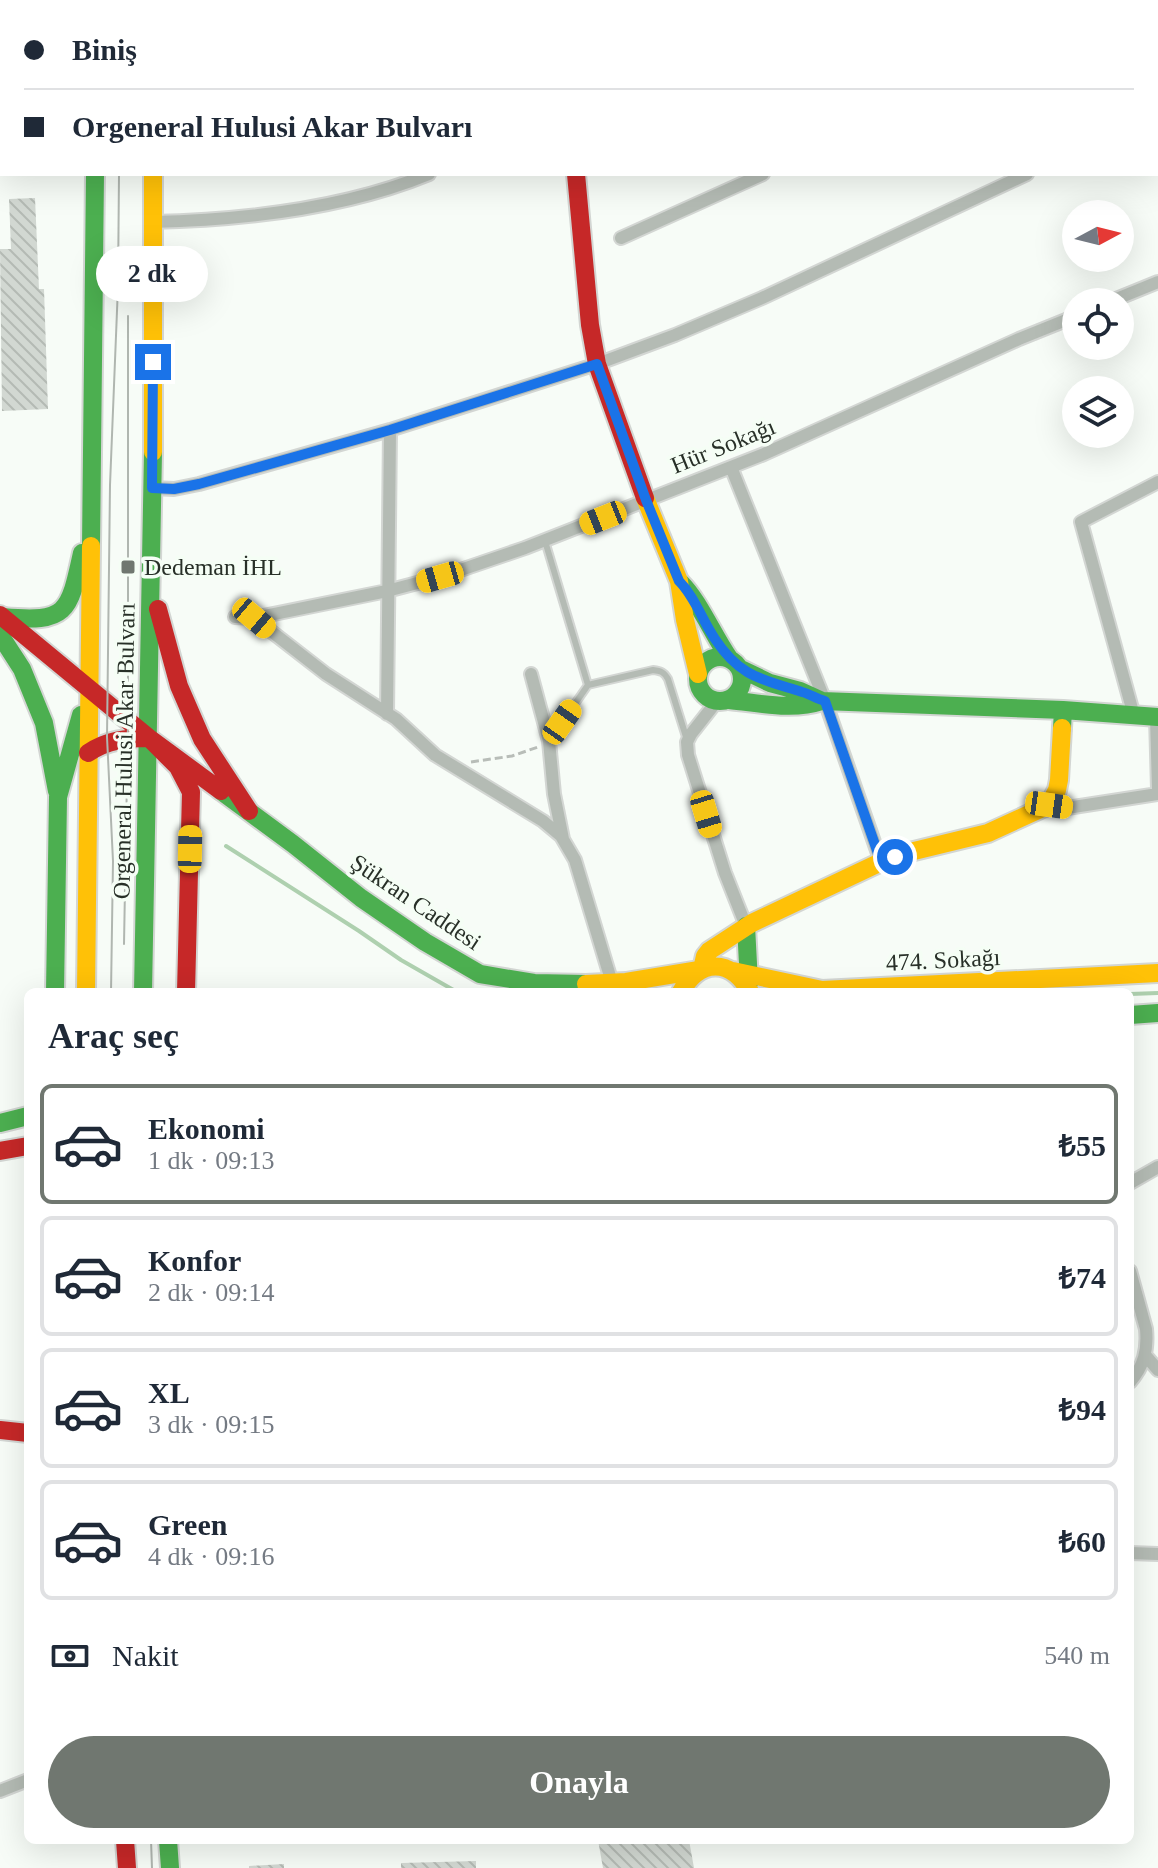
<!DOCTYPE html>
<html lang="tr">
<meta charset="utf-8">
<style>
body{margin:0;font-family:"Times New Roman",serif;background:#f2f2f3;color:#1f2937;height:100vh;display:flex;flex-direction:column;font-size:30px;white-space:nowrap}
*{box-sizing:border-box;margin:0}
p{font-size:26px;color:#747a83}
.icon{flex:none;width:44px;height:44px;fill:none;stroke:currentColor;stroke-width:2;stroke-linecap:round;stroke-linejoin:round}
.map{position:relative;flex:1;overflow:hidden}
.details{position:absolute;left:24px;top:988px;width:1110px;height:856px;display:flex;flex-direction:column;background:#fff;border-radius:12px;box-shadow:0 8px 32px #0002}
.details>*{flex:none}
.top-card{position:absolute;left:0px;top:0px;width:1158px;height:176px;box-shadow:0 8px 32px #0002;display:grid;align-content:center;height:176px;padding:0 24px;background:#fff}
.needle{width:52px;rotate:83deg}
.fabs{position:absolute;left:1062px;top:200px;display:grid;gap:16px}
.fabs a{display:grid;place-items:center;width:72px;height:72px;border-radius:50%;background:#fff;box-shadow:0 8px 32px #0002;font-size:40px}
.end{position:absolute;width:36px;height:36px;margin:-18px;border:10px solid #1a73e8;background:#fff;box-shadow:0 0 0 4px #fff}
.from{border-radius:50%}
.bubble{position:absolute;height:56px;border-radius:28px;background:#fff;box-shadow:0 8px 32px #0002;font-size:26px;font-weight:800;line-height:56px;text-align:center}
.car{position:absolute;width:24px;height:48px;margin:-24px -12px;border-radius:10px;box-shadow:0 0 6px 2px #0007;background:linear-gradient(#f5c518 24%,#345 0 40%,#f5c518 0 76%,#345 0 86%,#f5c518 0)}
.top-card b{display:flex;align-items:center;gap:28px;height:76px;font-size:30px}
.top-card b+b{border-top:2px solid #e0e1e3}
.top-card i{width:20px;height:20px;background:#1f2937}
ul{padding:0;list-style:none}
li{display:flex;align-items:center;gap:24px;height:120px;margin:0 16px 12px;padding:0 8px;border:4px solid #e0e1e3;border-radius:12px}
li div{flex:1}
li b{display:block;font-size:30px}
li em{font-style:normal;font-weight:800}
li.current{border-color:#707770}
li>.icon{width:72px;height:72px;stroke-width:1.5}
h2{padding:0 24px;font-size:36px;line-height:96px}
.pay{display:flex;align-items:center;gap:20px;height:88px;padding:0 24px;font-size:30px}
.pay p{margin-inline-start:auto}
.cta{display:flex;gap:16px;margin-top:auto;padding:16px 24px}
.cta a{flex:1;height:92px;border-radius:48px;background:#707770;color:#fff;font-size:32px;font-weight:800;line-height:92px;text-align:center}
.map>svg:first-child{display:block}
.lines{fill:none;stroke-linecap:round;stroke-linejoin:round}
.stream{stroke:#aed0af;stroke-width:4}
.building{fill:url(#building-back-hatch)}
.lane-casing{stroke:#d3d6d3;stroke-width:10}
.street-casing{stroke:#d3d6d3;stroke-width:16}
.fast-casing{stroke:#d3d6d3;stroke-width:22}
.slow-casing{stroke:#d3d6d3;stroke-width:22}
.jam-casing{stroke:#d3d6d3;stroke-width:22}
.path{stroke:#b8bdb8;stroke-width:3;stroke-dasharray:8 4;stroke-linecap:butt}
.lane{stroke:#b4bbb4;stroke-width:6}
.street{stroke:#b4bbb4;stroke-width:12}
.fast{stroke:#4caf50;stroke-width:18}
.slow{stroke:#ffc107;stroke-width:18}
.jam{stroke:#c62828;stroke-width:18}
.tram{stroke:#b0b6b0;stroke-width:2}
.route{stroke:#1a73e8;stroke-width:10}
.poi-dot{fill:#707770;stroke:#f5fef5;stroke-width:3}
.labels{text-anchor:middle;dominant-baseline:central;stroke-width:7;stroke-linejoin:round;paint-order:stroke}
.street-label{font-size:24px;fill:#283028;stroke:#f5fef5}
.poi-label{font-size:24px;fill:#283028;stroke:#f5fef5;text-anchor:start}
</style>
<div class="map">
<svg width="1158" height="1868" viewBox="0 0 1158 1868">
<defs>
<pattern id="building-back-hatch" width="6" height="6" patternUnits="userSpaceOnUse" patternTransform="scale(2)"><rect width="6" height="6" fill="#d2d8d2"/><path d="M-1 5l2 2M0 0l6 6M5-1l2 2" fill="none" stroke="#b4bab4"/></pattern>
</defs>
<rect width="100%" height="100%" fill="#f7fcf7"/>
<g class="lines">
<!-- stream -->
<path class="stream" d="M226 846 359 931 401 960 457 992
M1130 994 1158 993"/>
</g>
<!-- building -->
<path class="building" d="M35 198 39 289H44L48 409 2 411 0 249H11L9 199Z
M598 1840H689L694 1868H603Z
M476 1861V1868H401V1863Z
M284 1864V1868H249V1866Z"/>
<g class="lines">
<!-- lane casing -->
<g class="lane-casing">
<path id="lane" d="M545 541 588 685 653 670C661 671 664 672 668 679L687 740
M549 741 588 685"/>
</g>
<!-- street casing -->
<g class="street-casing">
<path id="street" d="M282 2 301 0
M835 2 840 0
M1138 2 1142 0
M0 42 2 43
M1156 114 1158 113
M1156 157 1158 161
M152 222C243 220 344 209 429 174
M621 238 763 174
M1109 302 1158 282
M731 467 825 701 881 862
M152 488 174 489 199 484 390 430 597 364 675 335 762 298 1027 174
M235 617 254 618 387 591 440 577 525 548 764 454 1019 339 1076 316
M254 618 326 674 396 719 435 755 543 821 561 836 575 860 612 983
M531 674 549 741 554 794 563 839
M717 701 691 734 687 742 688 755 725 873 746 926
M387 714 390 430
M1134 716 1081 522 1158 482
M1156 717 1158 789
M1049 805 1067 808 1158 794
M1130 1183 1158 1167
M1130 1271 1146 1329C1148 1350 1144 1366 1130 1382
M1145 1355 1158 1370
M1130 1553 1158 1554
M0 1791 28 1780"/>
</g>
<!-- fast casing -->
<g class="fast-casing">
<path id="fast" d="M157 0V2
M559 0V2
M91 546 95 174
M681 583C699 601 713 635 729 658
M3 617C67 623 69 613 82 553
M0 635 22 669 44 723 57 791
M698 679a22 22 0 1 1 44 0a22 22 0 1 1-44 0Z
M741 669 770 683 800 691 822 701
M729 700C760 703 792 711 822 701L1063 710
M1062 728 1063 710 1158 717
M221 791 293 844 361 898 425 942 480 974 534 983 586 984
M746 926 749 983
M55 992 58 797 81 715
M143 992 153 452
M1130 1015 1158 1013
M0 1123 28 1116
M168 1840 170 1868"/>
</g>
<!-- slow casing -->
<g class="slow-casing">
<path id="slow" d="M98 0V2
M153 174V452
M645 498 679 581 685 620 698 674
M702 969 705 956 709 951 752 923 881 862 914 851 988 833 1049 805 1057 790 1059 780 1062 728
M733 971 822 990 1158 973
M586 984 626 982 699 970
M86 992 91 546
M681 992C700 958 731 958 750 992"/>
</g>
<!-- jam casing -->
<g class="jam-casing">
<path id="jam" d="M576 174 590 325 597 364 645 498
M158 609 179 686 202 739 249 811
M0 615 149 738 221 791
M88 753C107 740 127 738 149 738L178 767 191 792 186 992
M0 1151 28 1146
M0 1430 28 1433
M125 1840 127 1868"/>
</g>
<!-- path -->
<path class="path" d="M471 762 512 756 538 747"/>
<!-- lane -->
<use href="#lane" class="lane"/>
<!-- street -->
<use href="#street" class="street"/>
<!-- fast -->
<use href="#fast" class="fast"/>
<!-- slow -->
<use href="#slow" class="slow"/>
<!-- jam -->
<use href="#jam" class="jam"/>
<!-- tram -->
<path class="tram" d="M121 2V0
M124 944 128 721V316
M111 992 113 861 107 737 110 485 118 286 119 174
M151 1840 152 1868"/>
</g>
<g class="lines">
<!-- route -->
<path class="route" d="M153 362 152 488 174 489 199 484 390 430 597 364 646 500 679 581C695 597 702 620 715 639 740 677 761 679 802 692 810 694 817 699 825 701L881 862 895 857"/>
</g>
<!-- markers -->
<rect class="poi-dot" x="120" y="559" width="16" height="16" rx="4"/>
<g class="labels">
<!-- street labels -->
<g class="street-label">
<text transform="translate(723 446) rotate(-22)">Hür Sokağı</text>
<text transform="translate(124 751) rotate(-89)">Orgeneral Hulusi Akar Bulvarı</text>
<text transform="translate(416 902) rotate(34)">Şükran Caddesi</text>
<text transform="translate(943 960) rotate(-3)">474. Sokağı</text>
</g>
<!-- poi labels -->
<g class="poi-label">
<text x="144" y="567">Dedeman İHL</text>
</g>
</g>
</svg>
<div class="fabs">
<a><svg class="needle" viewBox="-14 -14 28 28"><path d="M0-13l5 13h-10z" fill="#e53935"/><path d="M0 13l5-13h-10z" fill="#747a83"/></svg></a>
<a><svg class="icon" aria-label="locate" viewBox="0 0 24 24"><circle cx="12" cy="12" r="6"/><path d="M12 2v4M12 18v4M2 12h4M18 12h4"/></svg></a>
<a><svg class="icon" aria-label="layers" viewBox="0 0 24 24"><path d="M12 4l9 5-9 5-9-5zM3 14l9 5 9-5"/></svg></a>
</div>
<i class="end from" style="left:895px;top:857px"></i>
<i class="end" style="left:153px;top:362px"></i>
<div class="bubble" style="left:96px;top:246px;width:112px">2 dk</div>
<i class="car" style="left:603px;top:518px;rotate:248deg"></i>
<i class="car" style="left:440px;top:577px;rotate:254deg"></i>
<i class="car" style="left:254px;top:618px;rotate:130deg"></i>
<i class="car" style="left:562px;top:722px;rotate:35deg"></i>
<i class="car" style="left:1049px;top:805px;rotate:98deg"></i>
<i class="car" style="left:706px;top:814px;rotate:163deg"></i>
<i class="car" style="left:190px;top:849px;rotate:1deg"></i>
<div class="top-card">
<b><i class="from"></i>Biniş</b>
<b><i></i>Orgeneral Hulusi Akar Bulvarı</b>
</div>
<section class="details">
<h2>Araç seç</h2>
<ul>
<li class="current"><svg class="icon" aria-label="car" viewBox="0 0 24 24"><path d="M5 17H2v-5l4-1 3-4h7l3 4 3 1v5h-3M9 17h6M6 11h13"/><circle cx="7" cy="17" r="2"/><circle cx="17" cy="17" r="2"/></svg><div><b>Ekonomi</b><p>1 dk · 09:13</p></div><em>₺55</em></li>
<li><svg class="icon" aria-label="car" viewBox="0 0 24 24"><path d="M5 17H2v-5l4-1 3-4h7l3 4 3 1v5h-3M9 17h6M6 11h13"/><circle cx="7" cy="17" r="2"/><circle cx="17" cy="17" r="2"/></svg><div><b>Konfor</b><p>2 dk · 09:14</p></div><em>₺74</em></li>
<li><svg class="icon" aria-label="car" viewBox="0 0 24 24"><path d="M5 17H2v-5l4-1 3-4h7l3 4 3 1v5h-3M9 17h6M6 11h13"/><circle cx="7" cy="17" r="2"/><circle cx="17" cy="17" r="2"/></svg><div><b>XL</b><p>3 dk · 09:15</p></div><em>₺94</em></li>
<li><svg class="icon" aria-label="car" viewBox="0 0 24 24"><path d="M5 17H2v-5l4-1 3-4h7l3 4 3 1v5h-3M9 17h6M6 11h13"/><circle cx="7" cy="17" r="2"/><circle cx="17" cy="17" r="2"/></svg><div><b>Green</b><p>4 dk · 09:16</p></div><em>₺60</em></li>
</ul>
<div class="pay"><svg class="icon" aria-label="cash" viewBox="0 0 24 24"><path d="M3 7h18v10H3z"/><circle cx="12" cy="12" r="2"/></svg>Nakit<p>540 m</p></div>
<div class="cta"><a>Onayla</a></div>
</section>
</div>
